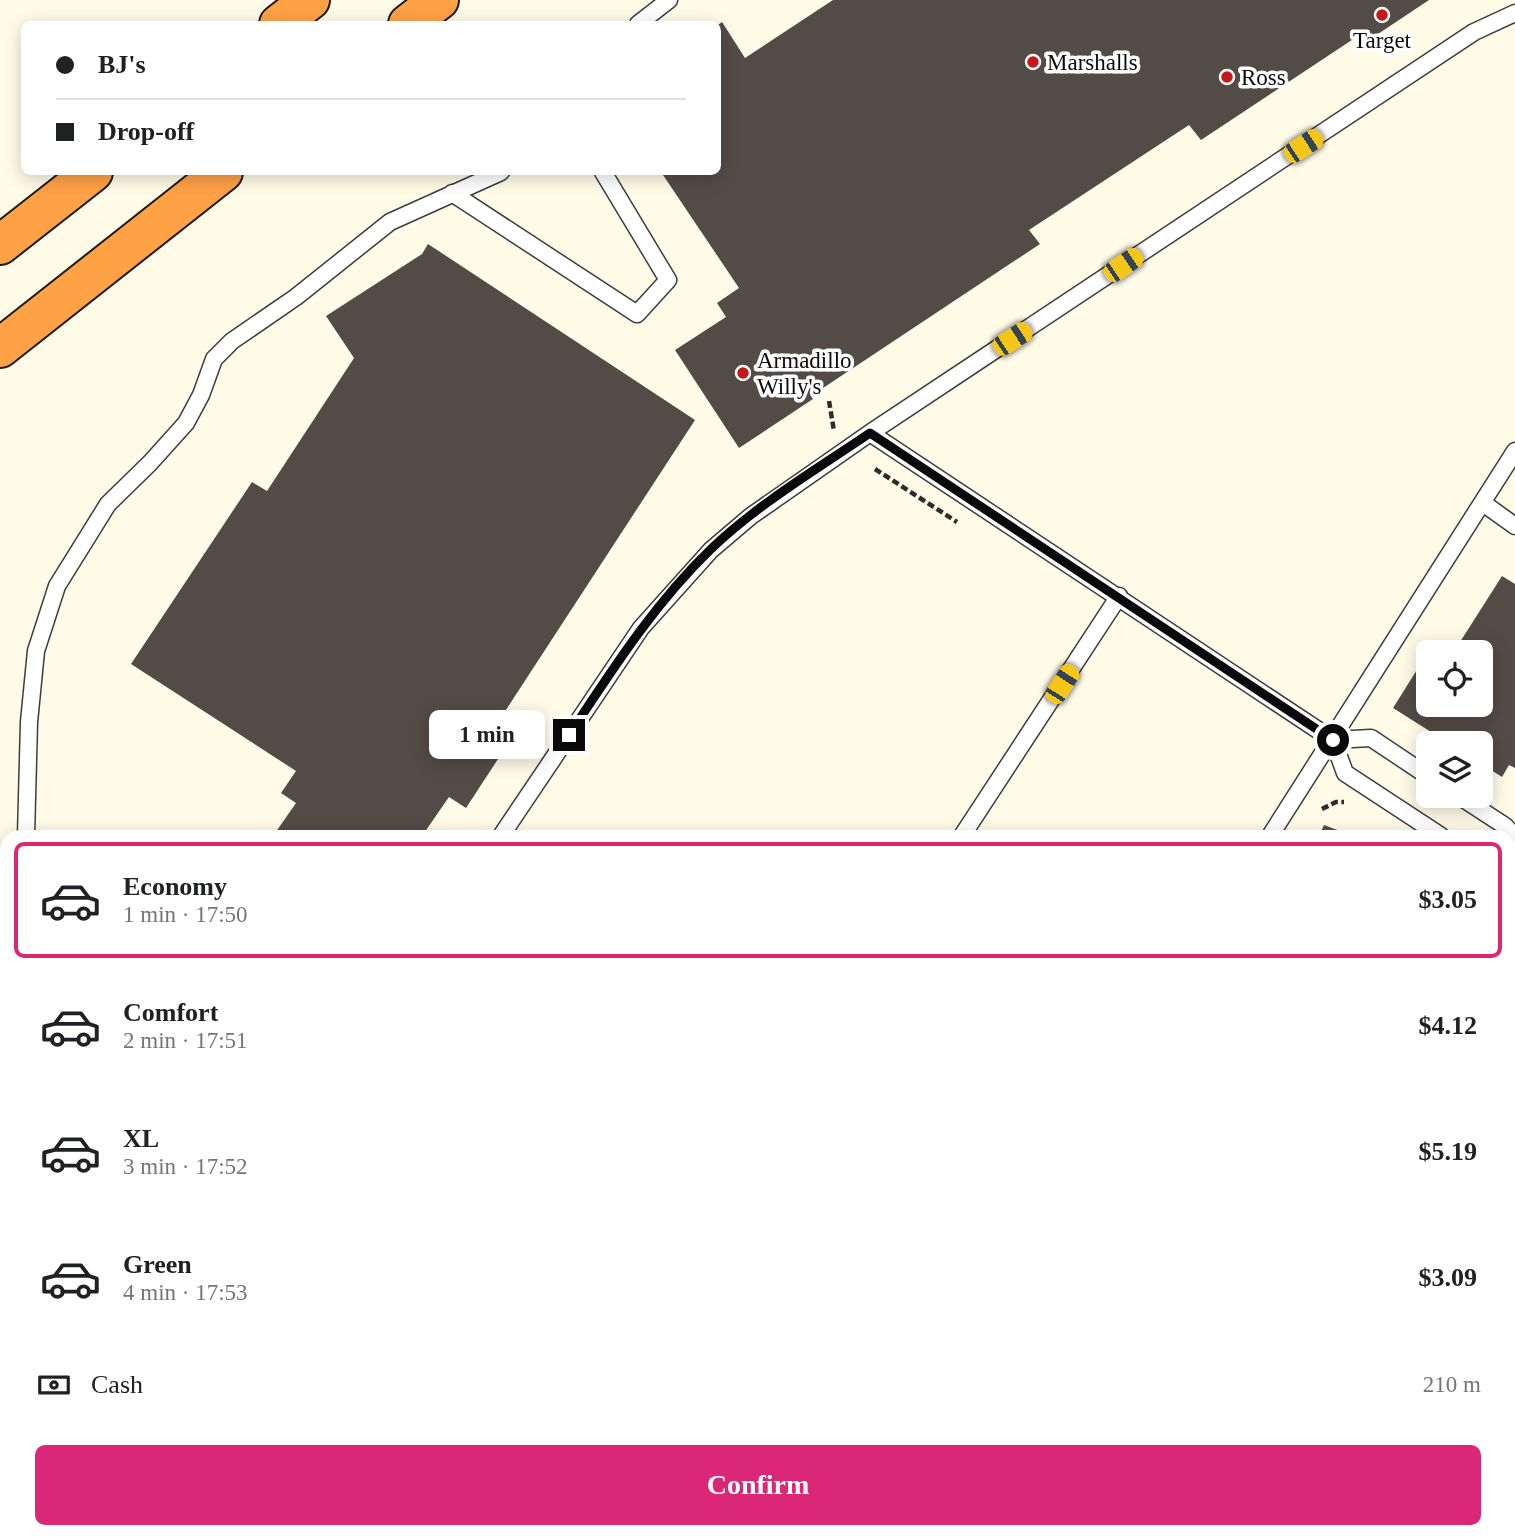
<!DOCTYPE html>
<meta charset="utf-8">
<style>
body{margin:0;font-family:"Times New Roman",serif;background:#f6f6f6;color:#202124;height:100vh;display:flex;flex-direction:column;font-size:26px;white-space:nowrap}
*{box-sizing:border-box;margin:0}
p{font-size:23px;color:#757577}
.icon{flex:none;width:38px;height:38px;fill:none;stroke:currentColor;stroke-width:2;stroke-linecap:round;stroke-linejoin:round}
.map{position:relative;flex:1;overflow:hidden}
.panel{position:absolute;left:0px;top:830px;width:1516px;height:709px;display:flex;flex-direction:column;background:#fff;border-radius:21px 21px 0 0;box-shadow:0 4px 18px #0003}
.panel>*{flex:none}
.top-card{position:absolute;left:21px;top:21px;width:700px;height:154px;border-radius:10px;box-shadow:0 4px 18px #0003;display:grid;align-content:center;height:154px;padding:0 35px;background:#fff}
.fabs{position:absolute;left:1416px;top:640px;display:grid;gap:14px}
.fabs a{display:grid;place-items:center;width:77px;height:77px;border-radius:10px;background:#fff;box-shadow:0 4px 18px #0003;font-size:35px}
.end{position:absolute;width:32px;height:32px;margin:-16px;border:9px solid #0a0a0a;background:#fff;box-shadow:0 0 0 4px #fff}
.from{border-radius:50%}
.bubble{position:absolute;height:49px;border-radius:10px;background:#fff;box-shadow:0 4px 18px #0003;font-size:23px;font-weight:700;line-height:49px;text-align:center}
.car{position:absolute;width:21px;height:42px;margin:-21px -10px;border-radius:9px;box-shadow:0 0 5px 2px #0007;background:linear-gradient(#f5c518 24%,#345 0 40%,#f5c518 0 76%,#345 0 86%,#f5c518 0)}
.top-card b{display:flex;align-items:center;gap:24px;height:66px;font-size:26px}
.top-card b+b{border-top:2px solid #e0e0e0}
.top-card i{width:18px;height:18px;background:#202124}
ul{padding:12px 0 0;list-style:none}
li{display:flex;align-items:center;gap:21px;height:116px;margin:0 14px 10px;padding:0 21px;border:4px solid transparent;border-radius:10px}
li div{flex:1}
li b{display:block;font-size:26px}
li em{font-style:normal;font-weight:700}
li.selected{border-color:#db2777}
li>.icon{width:63px;height:63px;stroke-width:1.5}
.pay{display:flex;align-items:center;gap:18px;height:77px;padding:0 35px;font-size:26px}
.pay p{margin-inline-start:auto}
.primary-button{display:flex;gap:14px;margin-top:auto;padding:14px 35px}
.primary-button a{flex:1;height:80px;border-radius:10px;background:#db2777;color:#fff;font-size:28px;font-weight:700;line-height:80px;text-align:center}
.map>svg:first-child{display:block}
.building{fill:#534b46}
.lines{fill:none;stroke-linecap:round;stroke-linejoin:round}
.service-casing{stroke:#3d3d3d;stroke-width:19}
.secondary-casing{stroke:#2c2c2c;stroke-width:42}
.motorway-casing{stroke:#1b1b1b;stroke-width:42}
.path{stroke:#2c2c2c;stroke-width:4.5;stroke-dasharray:7 3.5;stroke-linecap:butt}
.service{stroke:#fff;stroke-width:16}
.secondary{stroke:#fff8a2;stroke-width:38}
.motorway{stroke:#ffa145;stroke-width:38}
.route{stroke:#0a0a0a;stroke-width:9}
.poi-dot{fill:#c3191b;stroke:#fff;stroke-width:2.5}
.labels{text-anchor:middle;dominant-baseline:central;stroke-width:7;stroke-linejoin:round;paint-order:stroke}
.poi-label{font-size:23px;fill:#0a0a0a;stroke:#fff;text-anchor:start}
</style>
<div class="map">
<svg width="1515" height="1537" viewBox="0 0 1515 1537">
<rect width="100%" height="100%" fill="#fffbe7"/>
<!-- building -->
<path class="building" d="M833 0H1429L1372 38 1367 30 1201 140 1189 125 1029 230 1040 244 811 396 813 399 739 448 675 350 726 317 717 303 739 288 661 172H718V25L722 22 745 58Z
M428 244 695 420 500 719 517 730 466 808 449 797 422 836H273L296 803 281 793 296 771 131 664 252 482 267 491 354 358 326 316 422 254Z
M1502 576 1515 584V768L1509 765 1502 777 1480 763V744H1450L1393 708 1430 649 1437 653H1428V705H1480V653H1453Z
M1324 825 1353 836H1319Z
M1508 1296 1514 1299 1510 1305 1515 1308V1432L1512 1434 1508 1432Z
M622 1531H1012L1008 1537H619Z
M1295 1531H1475L1483 1537H1304Z"/>
<g class="lines">
<!-- service casing -->
<g class="service-casing">
<path id="service" d="M638 24 669 0
M452 193 637 314 668 280 603 172
M870 433 1333 740 1371 738 1428 776
M1483 503 1515 526
M1333 740 1345 773 1441 836
M1459 796 1505 826 1515 837
M26 836 29 722 36 651 57 586 108 504 150 463 186 423 201 395 214 359 232 341 296 297 390 222 501 172
M501 836 641 628 711 550 751 516 870 433 1474 32 1515 13
M962 836 1119 596
M1270 836 1515 451
M1508 1189 1515 1179
M1508 1209 1515 1214
M1223 1531 1231 1537
M509 1537 511 1531
M1288 1537 1290 1534"/>
</g>
<!-- secondary casing -->
<g class="secondary-casing">
<path id="secondary" d="M1508 883 1515 873
M1508 987 1515 977
M0 1475 7 1472
M258 1531 297 1537
M438 1531 447 1537
M142 1537 178 1531
M1079 1537 1082 1531
M1147 1537 1151 1531"/>
</g>
<!-- motorway casing -->
<g class="motorway-casing">
<path id="motorway" d="M279 24 310 0
M408 24 439 0
M0 245 93 172
M0 348 223 172"/>
</g>
<!-- path -->
<path class="path" d="M829 401 834 431
M875 469 957 522
M1322 809 1336 802H1344"/>
<!-- service -->
<use href="#service" class="service"/>
<!-- secondary -->
<use href="#secondary" class="secondary"/>
<!-- motorway -->
<use href="#motorway" class="motorway"/>
</g>
<g class="lines">
<!-- route -->
<path class="route" d="M569 735C612 670 654 604 711 549 758 504 817 469 870 433L1333 740"/>
</g>
<!-- markers -->
<g class="poi-dot">
<circle cx="1382" cy="15" r="7"/>
<circle cx="1033" cy="62" r="7"/>
<circle cx="1227" cy="77" r="7"/>
<circle cx="743" cy="373" r="7"/>
</g>
<g class="labels">
<!-- poi labels -->
<g class="poi-label">
<text x="1382" y="40" text-anchor="middle">Target</text>
<text x="1047" y="62">Marshalls</text>
<text x="1241" y="77">Ross</text>
<text x="757" y="360">Armadillo<tspan x="757" dy="26">Willy's</tspan></text>
</g>
</g>
</svg>
<div class="fabs">
<a><svg class="icon" aria-label="locate" viewBox="0 0 24 24"><circle cx="12" cy="12" r="6"/><path d="M12 2v4M12 18v4M2 12h4M18 12h4"/></svg></a>
<a><svg class="icon" aria-label="layers" viewBox="0 0 24 24"><path d="M12 4l9 5-9 5-9-5zM3 14l9 5 9-5"/></svg></a>
</div>
<i class="end from" style="left:1333px;top:740px"></i>
<i class="end" style="left:569px;top:735px"></i>
<div class="bubble" style="left:429px;top:710px;width:116px">1 min</div>
<i class="car" style="left:1303px;top:146px;rotate:57deg"></i>
<i class="car" style="left:1123px;top:265px;rotate:56deg"></i>
<i class="car" style="left:1012px;top:339px;rotate:57deg"></i>
<i class="car" style="left:1062px;top:684px;rotate:33deg"></i>
<div class="top-card">
<b><i class="from"></i>BJ's</b>
<b><i></i>Drop-off</b>
</div>
<section class="panel">
<ul>
<li class="selected"><svg class="icon" aria-label="car" viewBox="0 0 24 24"><path d="M5 17H2v-5l4-1 3-4h7l3 4 3 1v5h-3M9 17h6M6 11h13"/><circle cx="7" cy="17" r="2"/><circle cx="17" cy="17" r="2"/></svg><div><b>Economy</b><p>1 min · 17:50</p></div><em>$3.05</em></li>
<li><svg class="icon" aria-label="car" viewBox="0 0 24 24"><path d="M5 17H2v-5l4-1 3-4h7l3 4 3 1v5h-3M9 17h6M6 11h13"/><circle cx="7" cy="17" r="2"/><circle cx="17" cy="17" r="2"/></svg><div><b>Comfort</b><p>2 min · 17:51</p></div><em>$4.12</em></li>
<li><svg class="icon" aria-label="car" viewBox="0 0 24 24"><path d="M5 17H2v-5l4-1 3-4h7l3 4 3 1v5h-3M9 17h6M6 11h13"/><circle cx="7" cy="17" r="2"/><circle cx="17" cy="17" r="2"/></svg><div><b>XL</b><p>3 min · 17:52</p></div><em>$5.19</em></li>
<li><svg class="icon" aria-label="car" viewBox="0 0 24 24"><path d="M5 17H2v-5l4-1 3-4h7l3 4 3 1v5h-3M9 17h6M6 11h13"/><circle cx="7" cy="17" r="2"/><circle cx="17" cy="17" r="2"/></svg><div><b>Green</b><p>4 min · 17:53</p></div><em>$3.09</em></li>
</ul>
<div class="pay"><svg class="icon" aria-label="cash" viewBox="0 0 24 24"><path d="M3 7h18v10H3z"/><circle cx="12" cy="12" r="2"/></svg>Cash<p>210 m</p></div>
<div class="primary-button"><a>Confirm</a></div>
</section>
</div>
